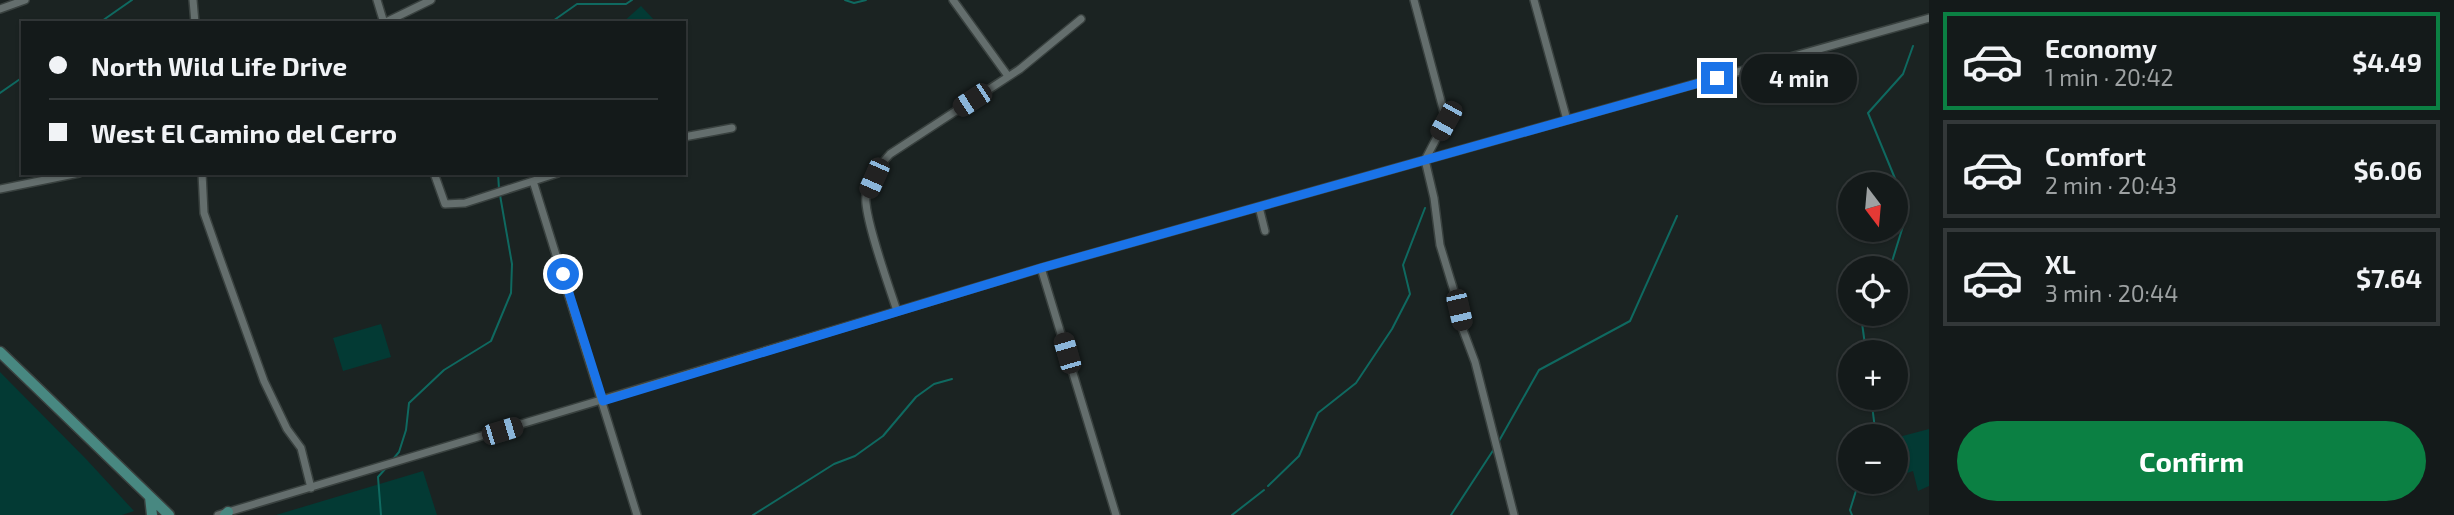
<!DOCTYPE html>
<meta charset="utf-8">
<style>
body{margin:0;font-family:"Exo 2",sans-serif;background:#1d2323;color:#f1f3f6;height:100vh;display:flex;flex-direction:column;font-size:26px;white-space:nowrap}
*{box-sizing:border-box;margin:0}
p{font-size:23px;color:#9da1a2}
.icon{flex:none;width:38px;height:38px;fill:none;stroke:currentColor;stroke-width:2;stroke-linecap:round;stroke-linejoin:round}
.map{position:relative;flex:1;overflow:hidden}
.sheet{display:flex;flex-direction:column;background:#141a1a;width:525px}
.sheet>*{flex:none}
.hud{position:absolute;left:21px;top:21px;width:665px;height:154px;border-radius:0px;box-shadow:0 2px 5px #0004,0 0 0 2px #333839;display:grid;align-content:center;height:154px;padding:0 28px;background:#141a1a}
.needle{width:46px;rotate:164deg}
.controls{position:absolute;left:1838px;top:172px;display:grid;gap:14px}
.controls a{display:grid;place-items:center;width:70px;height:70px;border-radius:50%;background:#141a1a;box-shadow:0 2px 5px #0004,0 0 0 2px #333839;font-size:35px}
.end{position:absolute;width:32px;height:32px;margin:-16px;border:9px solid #1a73e8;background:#fff;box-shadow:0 0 0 4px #fff}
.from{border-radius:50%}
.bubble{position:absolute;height:49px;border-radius:24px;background:#141a1a;box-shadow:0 2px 5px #0004,0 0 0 2px #333839;font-size:23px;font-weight:700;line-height:49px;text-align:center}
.car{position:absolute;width:21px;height:42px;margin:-21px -10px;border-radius:9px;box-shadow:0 0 5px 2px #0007;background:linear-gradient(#222 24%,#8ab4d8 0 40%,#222 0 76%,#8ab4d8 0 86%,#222 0)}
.hud b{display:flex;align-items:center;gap:24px;height:66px;font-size:26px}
.hud b+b{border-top:2px solid #333839}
.hud i{width:18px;height:18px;background:#f1f3f6}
ul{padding:12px 0 0;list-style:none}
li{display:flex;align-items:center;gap:21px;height:98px;margin:0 14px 10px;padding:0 14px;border:4px solid #333839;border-radius:0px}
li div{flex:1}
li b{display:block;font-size:26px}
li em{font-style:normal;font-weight:700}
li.on{border-color:#0b8043}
li>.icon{width:63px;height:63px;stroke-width:1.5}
.button{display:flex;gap:14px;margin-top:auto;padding:14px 28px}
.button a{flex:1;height:80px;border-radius:42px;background:#0b8043;color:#fff;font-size:28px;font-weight:700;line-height:80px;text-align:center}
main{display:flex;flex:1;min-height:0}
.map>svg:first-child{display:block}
.green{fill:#033a34}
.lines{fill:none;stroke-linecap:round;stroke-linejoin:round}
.stream{stroke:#0f6960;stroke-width:2}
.minor-casing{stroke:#39413f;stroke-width:10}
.major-casing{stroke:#39413f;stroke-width:13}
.minor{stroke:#646e6d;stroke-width:7}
.major{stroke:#488881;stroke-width:10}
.route{stroke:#1a73e8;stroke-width:9}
</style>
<main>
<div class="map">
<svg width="1929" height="515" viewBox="0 0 1929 515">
<rect width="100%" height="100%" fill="#1b2322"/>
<!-- green -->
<path class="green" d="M641 6 656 22 622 23Z
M381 324 391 357 343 371 333 338Z
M0 372 87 460 134 511 122 515H0Z
M1929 429V486L1918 491 1913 471 1895 477V438Z
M423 471 437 515H276Z"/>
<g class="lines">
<!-- stream -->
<path class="stream" d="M845 0 854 3 866 0
M99 23 132 0
M550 23 577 4H626L632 0
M0 93 23 77
M498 173 499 189
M1890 268 1908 210 1868 113 1903 74 1913 46
M1866 352 1862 323 1868 313
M1871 397 1875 429 1873 436
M1499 441 1539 370 1630 321 1677 216
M394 458 399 452 406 430 409 403 444 370 491 341 511 293 512 264 500 195
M1268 486 1299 456 1318 413 1356 383 1392 329 1410 294 1403 265 1425 208
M381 515 378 477 386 468
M753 515 834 464 855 456 883 436 916 397 934 384 952 379
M1232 515 1264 490
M1451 515 1494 449
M1852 515 1850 510 1859 481"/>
<!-- minor casing -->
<g class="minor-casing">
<path id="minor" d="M193 0 195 23
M377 0 384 23
M953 0 1008 76
M1414 0 1446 120 1425 160 1434 198 1440 245 1454 291 1463 330 1475 362 1514 515
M1534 0 1567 120
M0 9 25 0
M384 23 431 0
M684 137 732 128
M202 173 204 213 218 253 264 381 287 429 301 448 311 488
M434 173 445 204 465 203 558 173
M533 181 637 515
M0 189 79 173
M1259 207 1265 231
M1041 268 1116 515
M897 311C890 289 863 215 866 196 868 181 881 164 890 154L1020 69 1081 19
M218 515 1041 268 1929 18"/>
</g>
<!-- major casing -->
<g class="major-casing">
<path id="major" d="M0 352 169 515
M150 497 152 515
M225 515 228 512"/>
</g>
<!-- minor -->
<use href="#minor" class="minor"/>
<!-- major -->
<use href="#major" class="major"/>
</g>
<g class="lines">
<!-- route -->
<path class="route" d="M563 274 603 401 1041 268 1717 78"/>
</g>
</svg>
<div class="controls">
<a><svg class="needle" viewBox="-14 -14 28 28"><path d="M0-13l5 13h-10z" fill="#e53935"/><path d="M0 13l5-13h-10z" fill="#9da1a2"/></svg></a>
<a><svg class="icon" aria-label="locate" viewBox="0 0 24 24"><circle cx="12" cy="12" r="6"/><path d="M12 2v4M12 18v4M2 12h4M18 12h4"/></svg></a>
<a>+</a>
<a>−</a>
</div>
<i class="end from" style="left:563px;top:274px"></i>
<i class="end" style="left:1717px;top:78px"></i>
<div class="bubble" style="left:1741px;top:54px;width:116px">4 min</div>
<i class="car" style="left:972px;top:100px;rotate:237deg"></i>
<i class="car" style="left:1446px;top:121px;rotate:209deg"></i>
<i class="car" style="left:874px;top:178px;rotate:204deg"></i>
<i class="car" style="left:1459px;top:310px;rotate:167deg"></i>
<i class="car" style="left:1067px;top:353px;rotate:344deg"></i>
<i class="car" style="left:502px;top:431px;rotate:73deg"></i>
<div class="hud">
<b><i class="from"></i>North Wild Life Drive</b>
<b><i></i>West El Camino del Cerro</b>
</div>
</div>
<section class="sheet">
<ul>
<li class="on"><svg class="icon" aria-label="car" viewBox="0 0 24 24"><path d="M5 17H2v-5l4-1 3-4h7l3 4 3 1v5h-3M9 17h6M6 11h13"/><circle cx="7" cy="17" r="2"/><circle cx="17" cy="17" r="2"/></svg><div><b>Economy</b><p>1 min · 20:42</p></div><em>$4.49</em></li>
<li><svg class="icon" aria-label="car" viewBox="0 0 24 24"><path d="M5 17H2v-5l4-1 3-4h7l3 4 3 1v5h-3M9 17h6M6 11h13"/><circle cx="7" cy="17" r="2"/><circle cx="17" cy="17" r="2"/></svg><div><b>Comfort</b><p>2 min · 20:43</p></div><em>$6.06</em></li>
<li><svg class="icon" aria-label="car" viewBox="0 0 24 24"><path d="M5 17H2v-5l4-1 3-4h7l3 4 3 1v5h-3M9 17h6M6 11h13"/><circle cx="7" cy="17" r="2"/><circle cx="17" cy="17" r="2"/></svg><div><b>XL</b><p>3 min · 20:44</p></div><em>$7.64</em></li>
</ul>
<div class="button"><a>Confirm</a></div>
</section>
</main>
